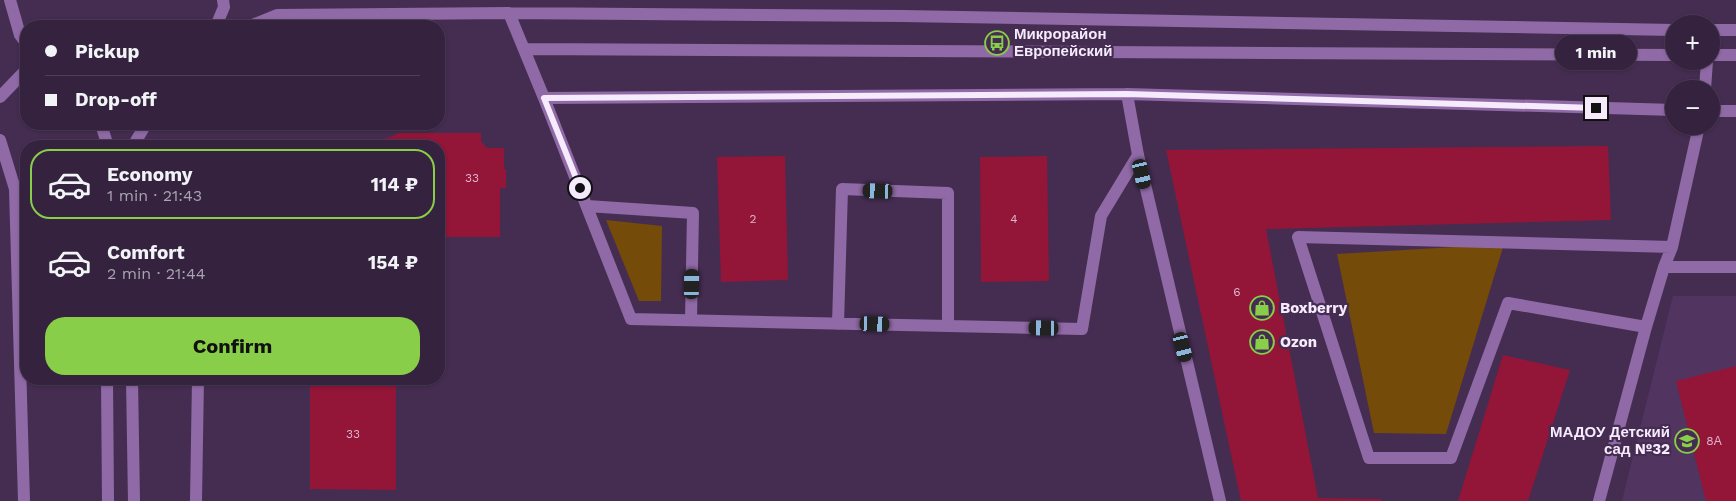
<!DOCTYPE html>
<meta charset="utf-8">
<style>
body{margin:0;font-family:"Work Sans",sans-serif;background:#3f2f49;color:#f1f3f6;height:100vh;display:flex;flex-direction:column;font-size:19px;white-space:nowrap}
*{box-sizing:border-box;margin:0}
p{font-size:16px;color:#a9a4b0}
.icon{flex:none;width:28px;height:28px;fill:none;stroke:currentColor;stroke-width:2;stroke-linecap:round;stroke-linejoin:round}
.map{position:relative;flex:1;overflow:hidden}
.side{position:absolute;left:20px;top:140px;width:425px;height:245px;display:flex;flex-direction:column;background:#34223e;border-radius:20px;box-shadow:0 1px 4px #0004,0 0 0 1px #4e3f58}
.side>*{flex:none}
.top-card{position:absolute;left:20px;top:20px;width:425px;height:110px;border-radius:20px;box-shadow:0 1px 4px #0004,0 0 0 1px #4e3f58;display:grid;align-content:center;height:110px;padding:0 25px;background:#34223e}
.fabs{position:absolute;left:1665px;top:15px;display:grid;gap:10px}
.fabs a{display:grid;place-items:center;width:55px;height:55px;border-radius:50%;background:#34223e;box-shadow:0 1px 4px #0004,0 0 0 1px #4e3f58;font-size:25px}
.end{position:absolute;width:22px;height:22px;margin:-11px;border:6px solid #f6eafd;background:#111;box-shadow:0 0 0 2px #111}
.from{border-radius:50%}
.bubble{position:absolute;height:35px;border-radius:18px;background:#34223e;box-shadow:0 1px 4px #0004,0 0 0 1px #4e3f58;font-size:16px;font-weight:700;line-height:35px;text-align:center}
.car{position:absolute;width:15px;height:30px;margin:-15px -8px;border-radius:6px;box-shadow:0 0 4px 1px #0007;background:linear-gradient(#222 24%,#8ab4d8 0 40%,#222 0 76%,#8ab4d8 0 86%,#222 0)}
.top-card b{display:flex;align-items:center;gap:18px;height:48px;font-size:19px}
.top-card b+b{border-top:1px solid #4e3f58}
.top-card i{width:12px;height:12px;background:#f1f3f6}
ul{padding:9px 0 0;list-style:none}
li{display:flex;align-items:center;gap:15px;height:70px;margin:0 10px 8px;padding:0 15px;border:2px solid transparent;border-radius:20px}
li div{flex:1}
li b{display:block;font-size:19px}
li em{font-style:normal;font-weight:700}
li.selected{border-color:#89ce48}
li>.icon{width:45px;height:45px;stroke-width:1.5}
.action{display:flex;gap:10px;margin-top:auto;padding:10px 25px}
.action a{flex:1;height:58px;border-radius:20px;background:#89ce48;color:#111;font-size:20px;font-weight:700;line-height:58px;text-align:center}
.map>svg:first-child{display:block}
.built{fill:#513560}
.green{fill:#744b08}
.building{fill:#931538}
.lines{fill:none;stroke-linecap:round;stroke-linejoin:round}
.minor{stroke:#906aa6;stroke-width:12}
.route{stroke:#f6eafd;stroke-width:6}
.labels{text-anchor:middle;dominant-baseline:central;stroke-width:4.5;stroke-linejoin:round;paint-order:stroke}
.number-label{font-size:12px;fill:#ddb5cc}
.poi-label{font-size:15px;font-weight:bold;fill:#f6eafd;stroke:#452d52;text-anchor:start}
</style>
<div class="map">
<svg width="1736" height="501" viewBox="0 0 1736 501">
<rect width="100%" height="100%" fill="#452d52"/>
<!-- built -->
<path class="built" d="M1673 296H1736V501H1622Z"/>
<!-- green -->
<path class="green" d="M606 220 662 226 661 301H639Z
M1504 244 1446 434 1374 433 1337 254Z"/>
<!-- building -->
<path class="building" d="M399 133H481V141L487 148H504V169H506V188H500V237H446V231H439V146H366L370 143 378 144 387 137 388 138Z
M1608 146 1611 220 1266 229 1318 498 1381 499V501H1241L1166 150Z
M785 156 788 280 721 282 717 157Z
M1047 156 1049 281 981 282 980 157Z
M1503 355 1570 370 1528 501H1458Z
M1736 366V501H1706L1676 381Z
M310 379H396V490L310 489Z"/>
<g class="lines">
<!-- minor -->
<path class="minor" d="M10 0 20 35 26 43
M509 13 544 98 631 319 1082 329 1101 216 1138 155
M216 26 224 7 223 0
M250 26 277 15 509 13 903 16 1674 30
M1711 30H1736
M524 49 1674 55
M1711 55H1736
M1705 89 1707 61
M1127 94 1138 155 1220 501
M0 97 26 70
M544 98 1127 94 1674 110
M1711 111H1736
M101 124 106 140V146
M0 140 15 189 24 501
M133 146 146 124
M587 206 693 213 691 320
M1672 247 1298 237 1369 458H1451L1508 303 1646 327 1664 267 1672 247 1699 126
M1664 267H1736
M838 324 842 189 948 193V326
M107 379 108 501
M132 379 134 501
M196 501 198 379
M1599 501 1646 327"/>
</g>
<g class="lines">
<!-- route -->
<path class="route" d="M580 188 544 98 1127 94 1596 108"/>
</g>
<!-- icons -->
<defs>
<g id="bus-ring" transform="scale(1.25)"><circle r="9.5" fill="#452d52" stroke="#89ce48" stroke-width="1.5"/><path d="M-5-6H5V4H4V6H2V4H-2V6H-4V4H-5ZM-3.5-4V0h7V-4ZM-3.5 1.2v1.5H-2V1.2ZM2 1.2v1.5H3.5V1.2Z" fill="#89ce48"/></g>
<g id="shop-ring" transform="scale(1.25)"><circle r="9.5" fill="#452d52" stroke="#89ce48" stroke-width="1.5"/><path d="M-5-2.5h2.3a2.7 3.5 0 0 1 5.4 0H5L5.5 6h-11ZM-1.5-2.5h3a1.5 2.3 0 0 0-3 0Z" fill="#89ce48"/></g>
<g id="school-ring" transform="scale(1.25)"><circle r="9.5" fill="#452d52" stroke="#89ce48" stroke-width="1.5"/><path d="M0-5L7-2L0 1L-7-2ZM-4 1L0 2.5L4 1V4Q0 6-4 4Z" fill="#89ce48"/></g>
</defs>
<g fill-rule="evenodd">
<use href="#bus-ring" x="997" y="43"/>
<use href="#shop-ring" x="1262" y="308"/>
<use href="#shop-ring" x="1262" y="342"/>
<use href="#school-ring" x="1687" y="441"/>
</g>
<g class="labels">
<!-- number labels -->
<g class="number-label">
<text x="472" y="178">33</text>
<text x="753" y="219">2</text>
<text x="1014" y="219">4</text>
<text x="1237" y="292">6</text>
<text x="353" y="434">33</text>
<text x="1714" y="441">8А</text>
</g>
<!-- poi labels -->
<g class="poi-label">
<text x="1014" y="34">Микрорайон<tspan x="1014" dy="17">Европейский</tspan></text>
<text x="1280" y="308">Boxberry</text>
<text x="1280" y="342">Ozon</text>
<text x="1670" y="432" text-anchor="end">МАДОУ Детский<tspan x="1670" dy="17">сад №32</tspan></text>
</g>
</g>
</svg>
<div class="fabs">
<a>+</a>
<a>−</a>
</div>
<i class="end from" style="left:580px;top:188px"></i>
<i class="end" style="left:1596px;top:108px"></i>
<div class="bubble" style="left:1555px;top:35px;width:82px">1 min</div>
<i class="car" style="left:1142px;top:174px;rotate:167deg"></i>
<i class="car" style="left:878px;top:191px;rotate:272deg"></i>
<i class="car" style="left:692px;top:284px;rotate:1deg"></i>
<i class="car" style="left:875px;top:324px;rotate:92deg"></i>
<i class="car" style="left:1044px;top:328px;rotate:271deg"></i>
<i class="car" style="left:1183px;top:347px;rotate:166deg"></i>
<div class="top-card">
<b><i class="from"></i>Pickup</b>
<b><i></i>Drop-off</b>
</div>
<section class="side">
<ul>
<li class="selected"><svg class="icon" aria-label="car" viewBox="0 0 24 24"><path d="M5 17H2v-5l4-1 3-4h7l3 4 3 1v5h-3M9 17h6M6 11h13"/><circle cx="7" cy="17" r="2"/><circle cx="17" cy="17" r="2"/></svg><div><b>Economy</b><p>1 min · 21:43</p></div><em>114 ₽</em></li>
<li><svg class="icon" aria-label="car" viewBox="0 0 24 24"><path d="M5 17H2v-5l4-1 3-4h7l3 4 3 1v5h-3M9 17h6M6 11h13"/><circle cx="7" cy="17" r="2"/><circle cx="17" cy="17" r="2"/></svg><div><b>Comfort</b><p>2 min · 21:44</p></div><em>154 ₽</em></li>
</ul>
<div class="action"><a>Confirm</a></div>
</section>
</div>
